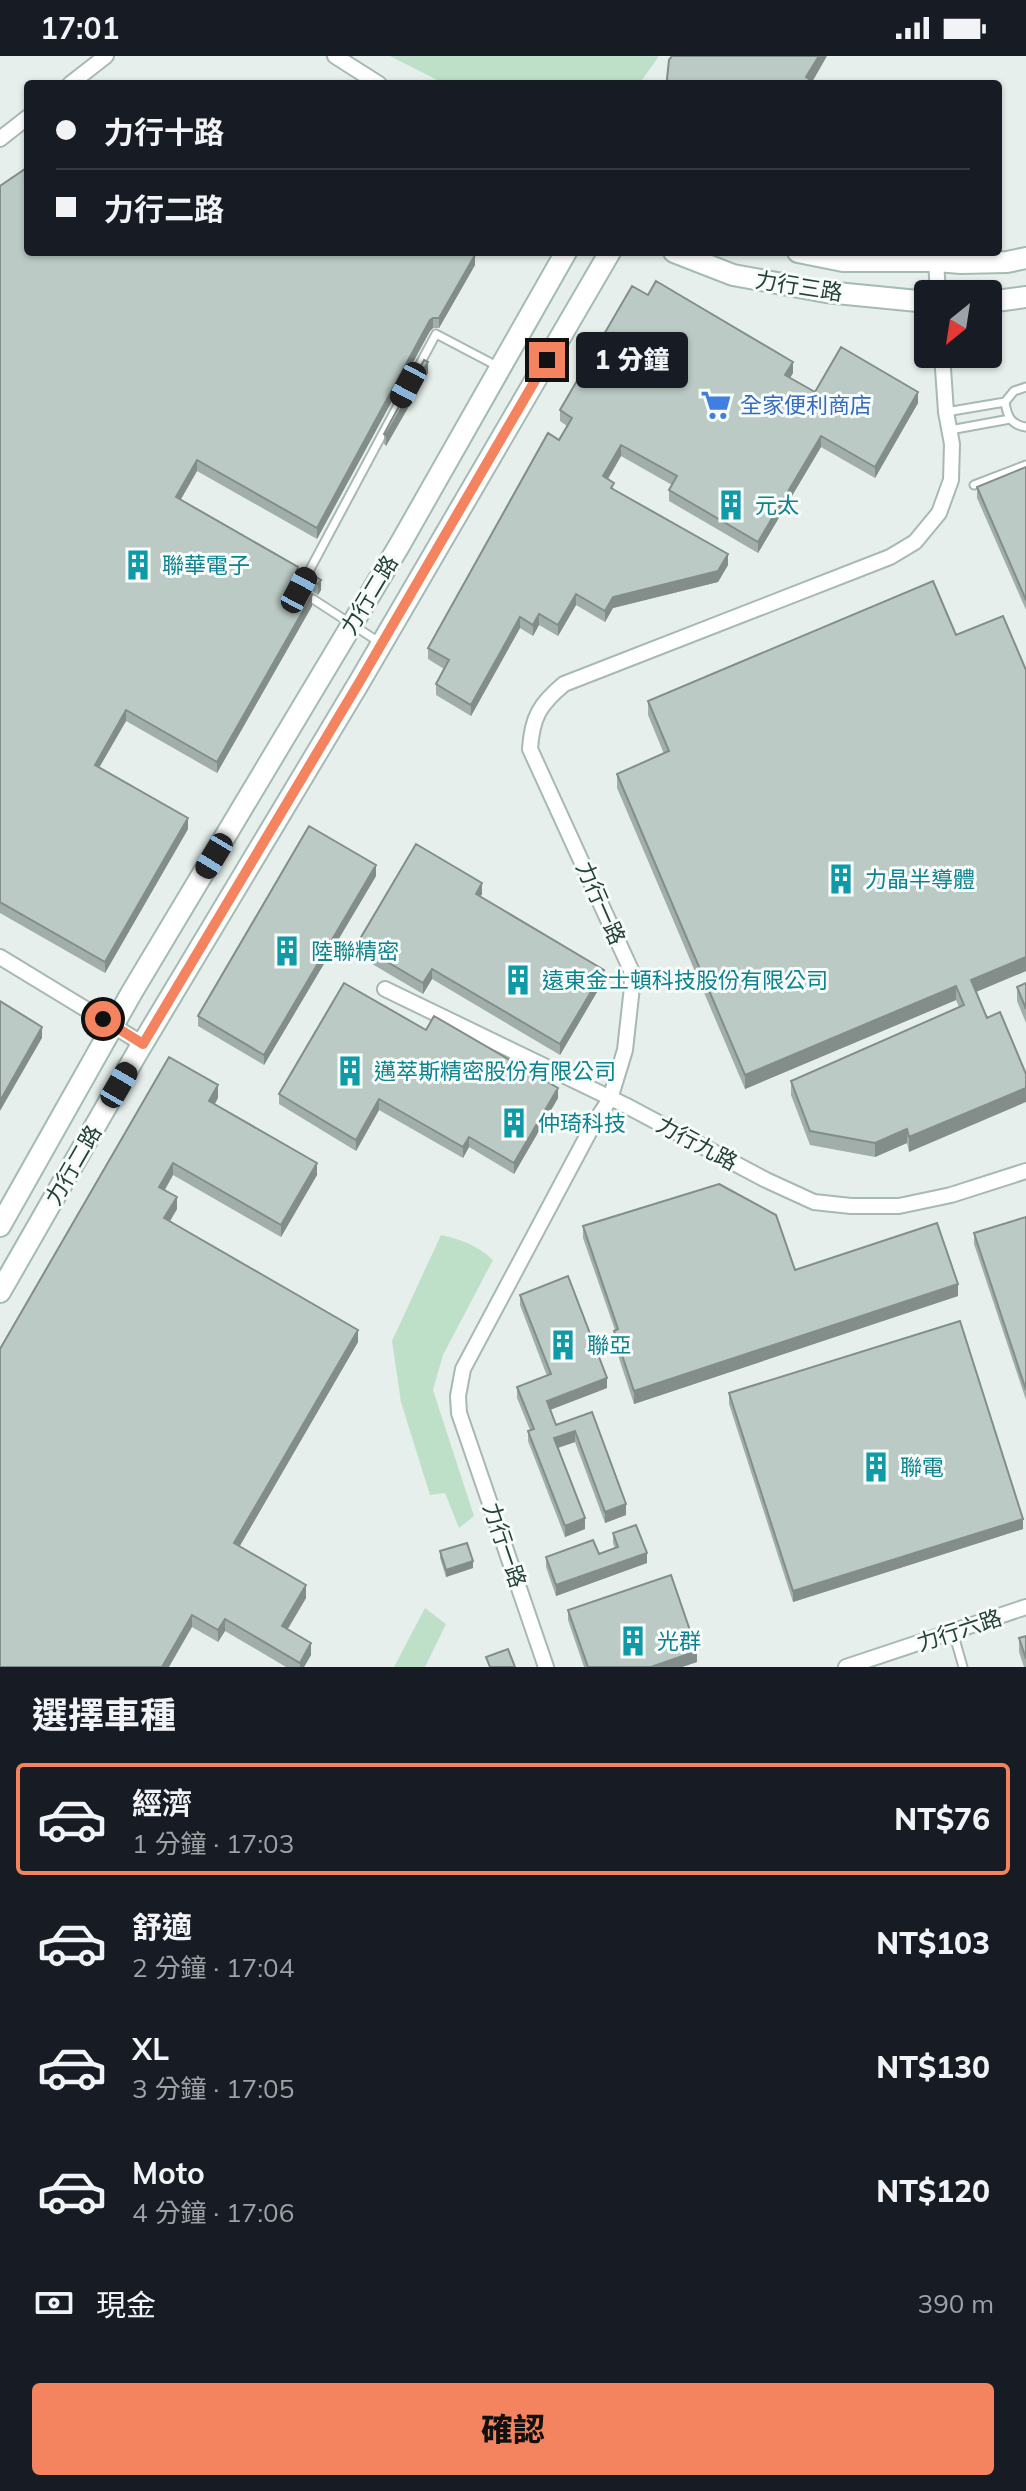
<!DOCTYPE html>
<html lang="zh-TW">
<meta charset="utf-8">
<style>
body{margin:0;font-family:Mulish,"Noto Sans TC",sans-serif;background:#20242c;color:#f1f3f6;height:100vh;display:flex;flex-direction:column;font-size:30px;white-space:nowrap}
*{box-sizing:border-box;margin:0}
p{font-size:26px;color:#9ea1a6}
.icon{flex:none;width:44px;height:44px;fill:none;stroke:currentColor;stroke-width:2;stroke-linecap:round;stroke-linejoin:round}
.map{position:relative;height:1611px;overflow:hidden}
.panel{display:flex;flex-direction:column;background:#171b24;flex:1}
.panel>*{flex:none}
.top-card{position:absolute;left:24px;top:24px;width:978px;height:176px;border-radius:8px;box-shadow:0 2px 6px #0004;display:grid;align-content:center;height:176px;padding:0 32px;background:#171b24}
.needle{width:52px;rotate:210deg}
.controls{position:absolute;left:914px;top:224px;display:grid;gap:16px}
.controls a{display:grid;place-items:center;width:88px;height:88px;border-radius:8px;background:#171b24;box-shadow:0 2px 6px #0004;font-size:40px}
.end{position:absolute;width:36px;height:36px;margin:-18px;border:10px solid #f4845f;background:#111;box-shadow:0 0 0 4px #111}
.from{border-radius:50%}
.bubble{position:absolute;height:56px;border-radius:8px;background:#171b24;box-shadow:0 2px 6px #0004;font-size:26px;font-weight:800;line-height:56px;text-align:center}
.car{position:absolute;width:24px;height:48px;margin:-24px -12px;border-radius:10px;box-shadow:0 0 6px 2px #0007;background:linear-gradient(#222 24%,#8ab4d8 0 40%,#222 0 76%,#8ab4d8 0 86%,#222 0)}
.top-card b{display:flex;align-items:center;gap:28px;height:76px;font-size:30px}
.top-card b+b{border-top:2px solid #363941}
.top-card i{width:20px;height:20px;background:#f1f3f6}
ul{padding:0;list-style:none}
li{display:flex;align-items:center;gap:24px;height:112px;margin:0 16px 12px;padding:0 16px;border:4px solid transparent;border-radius:8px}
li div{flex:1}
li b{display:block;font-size:30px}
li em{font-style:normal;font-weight:800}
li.on{border-color:#f4845f}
li>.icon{width:72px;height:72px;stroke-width:1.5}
h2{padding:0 32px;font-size:36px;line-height:96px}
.pay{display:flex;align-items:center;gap:20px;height:88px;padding:0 32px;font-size:30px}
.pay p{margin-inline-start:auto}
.action{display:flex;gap:16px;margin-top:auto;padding:16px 32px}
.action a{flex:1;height:92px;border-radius:8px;background:#f4845f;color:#111;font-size:32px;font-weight:800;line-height:92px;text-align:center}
.status{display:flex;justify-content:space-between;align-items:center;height:56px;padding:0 40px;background:#171b24;direction:ltr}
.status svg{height:22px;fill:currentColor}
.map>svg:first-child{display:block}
.green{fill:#bfe0c8}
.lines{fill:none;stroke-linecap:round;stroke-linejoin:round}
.lane-casing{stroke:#a8b8b2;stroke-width:11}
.street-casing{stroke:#a8b8b2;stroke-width:18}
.secondary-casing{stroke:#a4bbb3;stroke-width:24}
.lane{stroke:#fff;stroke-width:7}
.street{stroke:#fff;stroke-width:14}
.secondary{stroke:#fff;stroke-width:20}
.wall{fill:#a1aea9}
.shaded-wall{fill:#838d89}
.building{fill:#bbcac4;stroke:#838d89;stroke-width:2}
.route{stroke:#f4845f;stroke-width:10}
.labels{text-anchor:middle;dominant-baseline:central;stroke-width:6;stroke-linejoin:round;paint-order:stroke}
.street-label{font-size:22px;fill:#24423a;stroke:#f7fbf9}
.shop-label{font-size:22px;fill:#366cbe;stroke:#f7fbf9;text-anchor:start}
.culture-label{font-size:22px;fill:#0d838f;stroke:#f7fbf9;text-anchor:start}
</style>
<div class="status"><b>17:01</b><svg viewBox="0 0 49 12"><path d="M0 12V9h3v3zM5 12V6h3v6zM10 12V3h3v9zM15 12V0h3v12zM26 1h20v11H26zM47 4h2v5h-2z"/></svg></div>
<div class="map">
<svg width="1026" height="1611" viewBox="0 0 1026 1611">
<rect width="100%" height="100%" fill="#e6efeb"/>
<!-- green -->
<path class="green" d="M390 0H659L639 28H445Z
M441 1179C461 1183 478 1190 493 1204L443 1299 433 1334 474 1460 459 1472 445 1437 430 1439 401 1346 392 1285Z
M425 1552 446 1568 425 1611H394Z"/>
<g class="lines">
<!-- lane casing -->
<g class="lane-casing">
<path id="lane" d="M1026 331 1014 335 1005 346C1007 360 1011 369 1026 371
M946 356 1005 346
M950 374 1010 363
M974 429 1026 409
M379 586 299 534 436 278 497 310
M953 1576 963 1611"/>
</g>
<!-- street casing -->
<g class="street-casing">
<path id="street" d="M335 0 379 28
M70 28 106 0
M0 83 28 61
M936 205 938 238
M0 901 143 988
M385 933 625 1049 766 1124 814 1146 851 1150H899L951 1139 1026 1115
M546 1611 459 1357 458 1340 463 1313 593 1069 610 1043 625 994 632 931 631 914 530 693C532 661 540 648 564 628L890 501 915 486 939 457 951 424 952 388 946 356 942 298
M846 1611 1026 1551"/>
</g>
<!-- secondary casing -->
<g class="secondary-casing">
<path id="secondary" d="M674 196 733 219 826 236 928 246
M798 196 843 205H936L961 207 1007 206 1026 202
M988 246 1026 241
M0 1170 132 936 399 490 566 196
M0 1236 137 997 360 625 610 196"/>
</g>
<!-- lane -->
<use href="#lane" class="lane"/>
<!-- street -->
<use href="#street" class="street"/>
<!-- secondary -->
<use href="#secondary" class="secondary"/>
</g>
<!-- wall -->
<path class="wall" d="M0 130 475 209 439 272H433L430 275 317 483 197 415 180 444 298 522 296 528 312 550 217 717 126 665 99 711 188 773 105 917 0 857Z
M428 317 386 390 384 388V378Z
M793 317 790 322 815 336 918 347 875 422 821 391 758 497 669 445V434L672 429 621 400 608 423 614 434 728 509 718 526 613 552 605 566 576 549 558 580 539 569 533 580 520 572 471 660 436 639V628L444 613 428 603V592L567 370 560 365V354Z
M1026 411V554L977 442V431Z
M308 521 321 524V534L318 539 308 532Z
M956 579 1026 614V915L976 936 909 1096 907 1087 875 1101 810 1089 791 1039V1025L959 951 956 944 745 1033 617 732V718L664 698 648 659V645Z
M376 820 264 1009 198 970V960Z
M482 838 480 841 604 924 560 999 432 923 423 938 357 899V888Z
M1026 927V967L1017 945V931Z
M426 974 558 1042 514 1118 469 1091 463 1102 379 1054 356 1095 279 1048V1038Z
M218 1042 215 1048 317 1119 281 1181 173 1119 165 1134 177 1153 170 1165 358 1286 239 1491 306 1542 288 1573 311 1599 304 1611H286L225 1575 218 1586 192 1571 0 1293Z
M1026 1161V1344L974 1188V1177Z
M583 1170 795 1214 958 1240 634 1348 614 1287V1275L615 1274 583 1182Z
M520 1239 607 1332 550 1354 556 1369 592 1356 626 1459 605 1467 575 1386 558 1392 585 1473 565 1481 528 1385V1375L530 1374 517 1342V1331L547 1320 520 1249Z
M729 1337 1023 1473 793 1546 729 1348Z
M613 1477 647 1507 556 1540 546 1511V1501L599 1498 615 1492 613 1487Z
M440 1495 473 1512 446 1521 440 1502Z
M568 1554 697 1606 682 1611H584L568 1564Z
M1026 1580V1611H1024L1019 1596V1582Z"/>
<!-- shaded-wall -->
<path class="shaded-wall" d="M819 0H827L811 28 806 21Z
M475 199V209L439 272V262Z
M433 262V272L430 275 317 483V472L430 264Z
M428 306V317L386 390V379Z
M793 306V317L785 330V319Z
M918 336V347L875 422V411Z
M821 380V391L758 497V486Z
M621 389V400L603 431V420Z
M197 404V415L176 452V441Z
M728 498V509L718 526 613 552 605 566V555L613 541Z
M298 511V522L293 536V526Z
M321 524V534L318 539V528Z
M576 538V549L558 580V569Z
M312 539V550L217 717V706Z
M539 558V569L533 580V569Z
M520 561V572L471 660V649Z
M126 654V665L95 719V709Z
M188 762V773L105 917V906Z
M376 809V820L264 1009V999Z
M482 827V838L476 849V838Z
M1026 901V915L971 938V924Z
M432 913V923L423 938V927Z
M604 914V924L560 999V988Z
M956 930V944L745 1033V1019Z
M42 971V982L0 1055V1045Z
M218 1029V1042L209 1057V1045Z
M558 1032V1042L514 1118V1107Z
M1026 1032V1046L909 1096V1081Z
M379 1043V1054L356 1095V1084Z
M907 1073V1087L875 1101V1087Z
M469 1081V1091L463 1102V1091Z
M173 1107V1119L159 1143V1131Z
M317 1107V1119L281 1181V1169Z
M177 1141V1153L164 1175V1162Z
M958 1228V1240L634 1348V1335Z
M358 1274V1286L234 1500V1487Z
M607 1322V1332L547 1355V1345Z
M575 1375V1386L554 1393V1382Z
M626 1448V1459L605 1467V1456Z
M585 1462V1473L565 1481V1470Z
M1023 1463V1473L793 1546V1535Z
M647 1497V1507L556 1540V1529Z
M473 1505V1512L446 1521V1514Z
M306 1529V1542L282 1582V1570Z
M192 1559V1571L169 1611H162Z
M225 1563V1575L218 1586V1574Z
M311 1587V1599L304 1611H300V1607Z
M697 1595V1606L682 1611H651Z"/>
<!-- building -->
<path class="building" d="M672 0H819L806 21 816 28H669L667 23 669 4Z
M28 111V196H470L475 199 439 262H433L430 264 317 472 197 404 176 441 298 511 293 526 312 539 217 706 126 654 95 709 188 762 105 906 0 846V130Z
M656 225 793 306 785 319 815 336 841 291 918 336 875 411 821 380 758 486 669 434 677 420 621 389 603 420 614 427 611 432 728 498 718 515 613 541 605 555 576 538 558 569 539 558 533 569 520 561 471 649 436 628 449 604 428 592 548 377 559 384 572 362 560 354 632 230 648 239Z
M424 304 428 306 386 379 384 378Z
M1026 411V544L977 431Z
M310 517 321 524 318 528 308 521Z
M933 525 956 579 1003 560 1026 614V901L971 924 987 962 1000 956 1026 1018V1032L909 1081 907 1073 875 1087 810 1075 791 1025 964 949 956 930 745 1019 617 718 669 695 648 645Z
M309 770 376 809 264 999 198 960Z
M416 788 482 827 476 838 604 914 560 988 432 913 423 927 357 888Z
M344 927 426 974 434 960 558 1032 514 1107 469 1081 463 1091 379 1043 356 1084 279 1038Z
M1026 927V953L1017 931Z
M0 945 42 971 0 1045Z
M169 1001 218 1029 209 1045 317 1107 281 1169 173 1107 159 1131 177 1141 164 1162 358 1274 234 1487 306 1529 282 1570 311 1587 300 1607 225 1563 218 1574 192 1559 162 1611H0V1293Z
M719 1128 776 1159 795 1214 937 1167 958 1228 634 1335 614 1275 618 1273 583 1170Z
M1026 1161V1334L974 1177Z
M568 1220 607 1322 547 1345 556 1369 592 1356 626 1448 605 1456 575 1375 554 1382 585 1462 565 1470 528 1375 534 1373 517 1331 551 1318 520 1239Z
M960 1265 1023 1463 793 1535 729 1337Z
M636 1469 647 1497 556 1529 546 1501 593 1484 599 1498 618 1491 613 1477Z
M467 1487 473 1505 446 1514 440 1495Z
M671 1519 697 1595 651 1611H588L568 1554Z
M1026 1580V1603L1019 1582Z
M508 1593 515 1611H490L486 1601Z"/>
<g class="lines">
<!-- route -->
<path class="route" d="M103 963 143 988 360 625 547 304"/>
</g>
<!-- icons -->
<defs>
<g id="supermarket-bare" transform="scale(2.4)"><path d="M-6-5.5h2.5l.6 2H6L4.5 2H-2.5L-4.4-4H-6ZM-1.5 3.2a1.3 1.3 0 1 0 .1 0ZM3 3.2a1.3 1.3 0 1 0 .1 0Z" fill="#3f7fe0" stroke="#f7fbf9" stroke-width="2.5" paint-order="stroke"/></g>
<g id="building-bare" transform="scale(2.4)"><path d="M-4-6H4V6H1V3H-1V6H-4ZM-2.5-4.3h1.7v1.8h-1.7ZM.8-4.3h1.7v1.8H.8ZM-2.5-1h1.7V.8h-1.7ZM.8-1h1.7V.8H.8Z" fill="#0f9aa8" stroke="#f7fbf9" stroke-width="2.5" paint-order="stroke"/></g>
</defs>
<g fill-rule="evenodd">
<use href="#supermarket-bare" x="716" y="349"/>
<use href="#building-bare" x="731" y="449"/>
<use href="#building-bare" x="138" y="509"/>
<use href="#building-bare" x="841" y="823"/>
<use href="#building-bare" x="287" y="895"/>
<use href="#building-bare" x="518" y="924"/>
<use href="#building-bare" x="350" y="1015"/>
<use href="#building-bare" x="514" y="1067"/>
<use href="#building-bare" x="563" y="1289"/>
<use href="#building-bare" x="876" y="1411"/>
<use href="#building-bare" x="633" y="1585"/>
</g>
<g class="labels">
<!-- street labels -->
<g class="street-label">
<text transform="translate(799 230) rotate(9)">力行三路</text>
<text transform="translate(369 539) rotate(-59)">力行二路</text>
<text transform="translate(601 847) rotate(66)">力行一路</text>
<text transform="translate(697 1087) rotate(28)">力行九路</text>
<text transform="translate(73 1109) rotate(-60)">力行二路</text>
<text transform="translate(505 1489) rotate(71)">力行一路</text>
<text transform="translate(959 1574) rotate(-18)">力行六路</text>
</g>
<!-- shop labels -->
<g class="shop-label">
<text x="740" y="349">全家便利商店</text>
</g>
<!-- culture labels -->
<g class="culture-label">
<text x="755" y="449">元太</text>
<text x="162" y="509">聯華電子</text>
<text x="865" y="823">力晶半導體</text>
<text x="311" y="895">陸聯精密</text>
<text x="542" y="924">遠東金士頓科技股份有限公司</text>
<text x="374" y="1015">邁萃斯精密股份有限公司</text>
<text x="538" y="1067">仲琦科技</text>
<text x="587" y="1289">聯亞</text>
<text x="900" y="1411">聯電</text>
<text x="657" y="1585">光群</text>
</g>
</g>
</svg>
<div class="controls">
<a><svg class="needle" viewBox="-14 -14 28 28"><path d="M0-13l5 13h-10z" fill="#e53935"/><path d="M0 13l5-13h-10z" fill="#9ea1a6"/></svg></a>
</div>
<i class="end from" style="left:103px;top:963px"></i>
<i class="end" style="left:547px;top:304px"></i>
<div class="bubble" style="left:576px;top:276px;width:112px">1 分鐘</div>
<i class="car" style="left:408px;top:329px;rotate:208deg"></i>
<i class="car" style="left:299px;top:534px;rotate:28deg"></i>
<i class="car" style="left:214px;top:800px;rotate:211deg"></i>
<i class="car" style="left:119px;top:1029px;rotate:30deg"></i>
<div class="top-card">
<b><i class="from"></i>力行十路</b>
<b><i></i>力行二路</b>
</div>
</div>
<section class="panel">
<h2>選擇車種</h2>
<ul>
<li class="on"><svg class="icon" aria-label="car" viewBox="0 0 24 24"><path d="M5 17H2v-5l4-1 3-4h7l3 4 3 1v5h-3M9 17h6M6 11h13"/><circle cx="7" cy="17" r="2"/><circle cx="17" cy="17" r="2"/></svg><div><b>經濟</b><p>1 分鐘 · 17:03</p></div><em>NT$76</em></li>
<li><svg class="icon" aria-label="car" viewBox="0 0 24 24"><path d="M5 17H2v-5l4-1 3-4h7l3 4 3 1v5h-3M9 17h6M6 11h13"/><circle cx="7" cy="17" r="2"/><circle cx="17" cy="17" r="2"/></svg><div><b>舒適</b><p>2 分鐘 · 17:04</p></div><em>NT$103</em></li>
<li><svg class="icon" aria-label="car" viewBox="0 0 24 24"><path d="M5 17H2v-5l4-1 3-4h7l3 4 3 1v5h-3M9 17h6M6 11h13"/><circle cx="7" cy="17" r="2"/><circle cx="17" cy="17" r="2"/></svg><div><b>XL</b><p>3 分鐘 · 17:05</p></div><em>NT$130</em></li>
<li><svg class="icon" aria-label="car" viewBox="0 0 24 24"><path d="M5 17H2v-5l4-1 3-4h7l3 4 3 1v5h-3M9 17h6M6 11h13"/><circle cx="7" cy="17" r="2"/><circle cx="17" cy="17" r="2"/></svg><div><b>Moto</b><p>4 分鐘 · 17:06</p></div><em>NT$120</em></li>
</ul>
<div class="pay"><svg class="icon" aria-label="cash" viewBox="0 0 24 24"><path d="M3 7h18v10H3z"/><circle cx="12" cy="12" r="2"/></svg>現金<p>390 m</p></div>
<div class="action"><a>確認</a></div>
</section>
